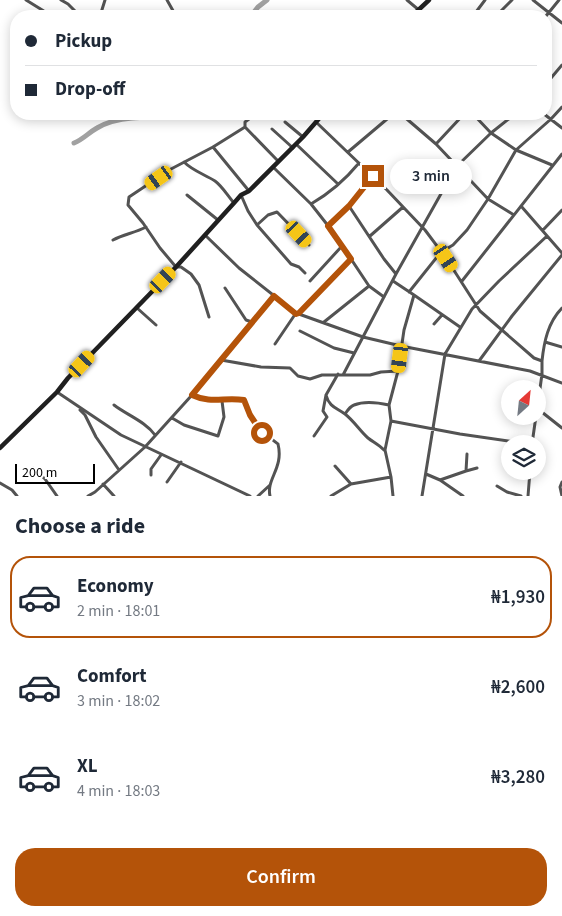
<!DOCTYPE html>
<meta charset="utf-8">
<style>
body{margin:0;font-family:"Source Sans 3",sans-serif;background:#f6f6f7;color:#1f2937;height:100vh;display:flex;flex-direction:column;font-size:19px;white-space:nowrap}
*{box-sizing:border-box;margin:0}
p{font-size:16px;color:#747a83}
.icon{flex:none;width:28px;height:28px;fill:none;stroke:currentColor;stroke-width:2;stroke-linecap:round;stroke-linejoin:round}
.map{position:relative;height:496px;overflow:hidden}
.drawer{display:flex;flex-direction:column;background:#fff;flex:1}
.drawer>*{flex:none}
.guide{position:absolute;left:10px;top:10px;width:542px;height:110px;border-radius:20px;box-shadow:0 2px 12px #0003;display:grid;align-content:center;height:110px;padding:0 15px;background:#fff}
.needle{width:32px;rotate:27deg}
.fabs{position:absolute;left:501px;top:380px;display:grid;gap:10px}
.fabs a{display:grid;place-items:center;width:45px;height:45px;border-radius:50%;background:#fff;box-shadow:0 2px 12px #0003;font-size:25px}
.scale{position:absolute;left:15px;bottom:12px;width:80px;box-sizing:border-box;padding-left:5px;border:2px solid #000;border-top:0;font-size:14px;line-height:18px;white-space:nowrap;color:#000;-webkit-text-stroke:4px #fff;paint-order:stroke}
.end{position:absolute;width:22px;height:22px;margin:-11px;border:6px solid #b45309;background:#fff;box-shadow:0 0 0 2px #fff}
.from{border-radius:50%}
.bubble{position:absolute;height:35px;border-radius:18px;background:#fff;box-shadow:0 2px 12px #0003;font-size:16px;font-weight:600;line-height:35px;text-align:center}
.car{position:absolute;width:15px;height:30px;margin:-15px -8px;border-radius:6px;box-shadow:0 0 4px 1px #0007;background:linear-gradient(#f5c518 24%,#345 0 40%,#f5c518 0 76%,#345 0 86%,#f5c518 0)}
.guide b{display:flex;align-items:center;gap:18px;height:48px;font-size:19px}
.guide b+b{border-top:1px solid #e0e1e3}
.guide i{width:12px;height:12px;background:#1f2937}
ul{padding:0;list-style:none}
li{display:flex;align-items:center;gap:15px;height:82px;margin:0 10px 8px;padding:0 5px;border:2px solid transparent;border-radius:20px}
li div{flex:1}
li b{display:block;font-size:19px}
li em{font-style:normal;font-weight:600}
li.on{border-color:#b45309}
li>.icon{width:45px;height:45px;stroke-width:1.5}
h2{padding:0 15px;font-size:22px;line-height:60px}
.button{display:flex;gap:10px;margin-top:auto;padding:10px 15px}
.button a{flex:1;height:58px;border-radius:20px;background:#b45309;color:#fff;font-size:20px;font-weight:600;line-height:58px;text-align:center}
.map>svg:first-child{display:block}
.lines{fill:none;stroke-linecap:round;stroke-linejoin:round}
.river{stroke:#a1a1a1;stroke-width:5}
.street{stroke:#535353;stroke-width:3}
.secondary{stroke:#202020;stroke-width:4.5}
.route{stroke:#b45309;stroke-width:6}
</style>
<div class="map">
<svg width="562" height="496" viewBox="0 0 562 496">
<rect width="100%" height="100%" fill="#fff"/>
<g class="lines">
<!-- river -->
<path class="river" d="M251 16 258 7 267 0
M74 143C84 139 88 133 97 128 107 122 120 119 132 118 143 116 148 120 158 114"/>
<!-- street -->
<path class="street" d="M26 0 47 13
M61 0 68 4 80 16
M167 0 176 16
M407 0 426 16
M533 0 562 23
M353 14 355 16
M100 16 105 0
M473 16 485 0
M496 16 512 0
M546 16 559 0
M546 84 562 65
M310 114 318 120
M401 114 436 144 488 199 514 215
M473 114 491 133 516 150 552 165
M544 114 562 128
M285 122 303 137
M317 123 387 190 425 230 446 258 480 311 534 358 542 361V374L538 403
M245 127 278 161
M272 129 293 148
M296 144 338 184
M436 144 464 114
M213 147 249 191
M348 152 393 114
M184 162C193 171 204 174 215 181 222 186 228 196 234 203
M273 167 311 204 333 232 369 286 384 297
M187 195 218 220
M241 195 248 211 257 225 291 264 299 267 305 273
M311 204C330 193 345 180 359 163
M349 206 384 259 396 274
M521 206 562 253
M257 225 268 215 277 212 309 245
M328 226 349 206 373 176
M543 230 562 210
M205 235 239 268 296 313 363 337 401 346 530 371 562 383
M370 236 403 207
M113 240C124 234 135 233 146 227
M310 281 342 246
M462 281 562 154
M225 288 246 320 252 322
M409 292 441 252 453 245 467 230 488 199 516 150 551 119 562 107
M414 295 460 327
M137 308 156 325
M299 313 351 259
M209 317 199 285 191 274 181 267H176L160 248 143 223 128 205 129 197 171 169 213 147 245 127V122L256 114
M324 322 369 286
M434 324 442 315
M300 331 334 348 354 353
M545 342 562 347
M275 344 296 313
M221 360 261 367 290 368 298 376 310 379 322 375H370L381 372 398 371
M479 361 512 316 562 255
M542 361C544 342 548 322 562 308
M343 375 396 274 456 167 491 133 515 114
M57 392 121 435 250 496
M192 395C212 404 224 397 244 400 249 422 261 431 278 444 284 468 266 479 270 496
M326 395C329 407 337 408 345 414 354 421 360 431 368 438 373 442 379 445 384 450
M114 405C127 415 146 422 155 435
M538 409 562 428
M80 410 85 415 96 437 119 470
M345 414C347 411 351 406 354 405 364 401 380 403 389 405
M172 418 184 425 218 436 224 417 222 401
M391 421 460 434 529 444
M314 436 327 417 323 411 326 395 338 374
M532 444 536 416
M335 466 351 484
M33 468 45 479 57 496
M466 471 477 468
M426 474 440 480 463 496
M151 475V469L161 455
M440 480 466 471 467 454
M167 482 181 462
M0 483 12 490 17 496
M103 484 114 496
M497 486 507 492 521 496
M88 496 95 492 145 447 192 395 274 296
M258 496 270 485
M331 496 351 484 391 477
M393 496 391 477 385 450 391 421 389 405 398 371 404 330 414 295 393 281
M422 496 445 354 472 309 499 281 547 236
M528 496 530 471
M562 496 560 487 562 482"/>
<!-- secondary -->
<path class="secondary" d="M412 16 429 0
M0 448 57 392 68 378 176 267 234 203 241 195 249 191 303 137 323 114"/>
</g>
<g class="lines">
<!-- route -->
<path class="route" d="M262 433 250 415 244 400C224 397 211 404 192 395L274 296 296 314 299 313 351 259 328 226 349 206 373 176"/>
</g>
</svg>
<div class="fabs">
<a><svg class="needle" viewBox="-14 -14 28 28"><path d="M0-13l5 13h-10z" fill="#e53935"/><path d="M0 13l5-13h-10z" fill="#747a83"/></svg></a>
<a><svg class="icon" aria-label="layers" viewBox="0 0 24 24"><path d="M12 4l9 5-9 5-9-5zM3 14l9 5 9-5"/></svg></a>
</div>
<div class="scale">200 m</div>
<i class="end from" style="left:262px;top:433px"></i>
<i class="end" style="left:373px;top:176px"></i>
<div class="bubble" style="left:390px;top:159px;width:82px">3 min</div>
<i class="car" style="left:159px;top:178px;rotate:235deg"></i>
<i class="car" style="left:299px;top:234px;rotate:137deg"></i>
<i class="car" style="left:446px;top:258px;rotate:146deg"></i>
<i class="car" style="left:163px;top:280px;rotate:44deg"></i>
<i class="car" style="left:400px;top:358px;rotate:187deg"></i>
<i class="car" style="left:82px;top:364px;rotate:43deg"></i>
<div class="guide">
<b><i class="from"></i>Pickup</b>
<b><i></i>Drop-off</b>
</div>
</div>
<section class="drawer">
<h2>Choose a ride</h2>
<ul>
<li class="on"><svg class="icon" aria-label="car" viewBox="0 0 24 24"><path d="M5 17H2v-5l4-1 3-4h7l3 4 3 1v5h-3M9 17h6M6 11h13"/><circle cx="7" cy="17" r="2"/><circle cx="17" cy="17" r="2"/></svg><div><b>Economy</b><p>2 min · 18:01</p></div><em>₦1,930</em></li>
<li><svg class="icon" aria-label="car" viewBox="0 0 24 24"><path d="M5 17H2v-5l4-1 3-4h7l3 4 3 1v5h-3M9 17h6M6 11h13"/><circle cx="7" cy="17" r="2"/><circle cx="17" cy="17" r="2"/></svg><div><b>Comfort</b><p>3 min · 18:02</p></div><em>₦2,600</em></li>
<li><svg class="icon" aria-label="car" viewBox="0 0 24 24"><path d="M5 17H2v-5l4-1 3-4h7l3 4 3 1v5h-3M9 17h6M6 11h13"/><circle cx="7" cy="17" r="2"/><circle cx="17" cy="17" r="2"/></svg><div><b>XL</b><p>4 min · 18:03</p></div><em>₦3,280</em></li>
</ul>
<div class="button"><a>Confirm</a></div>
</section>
